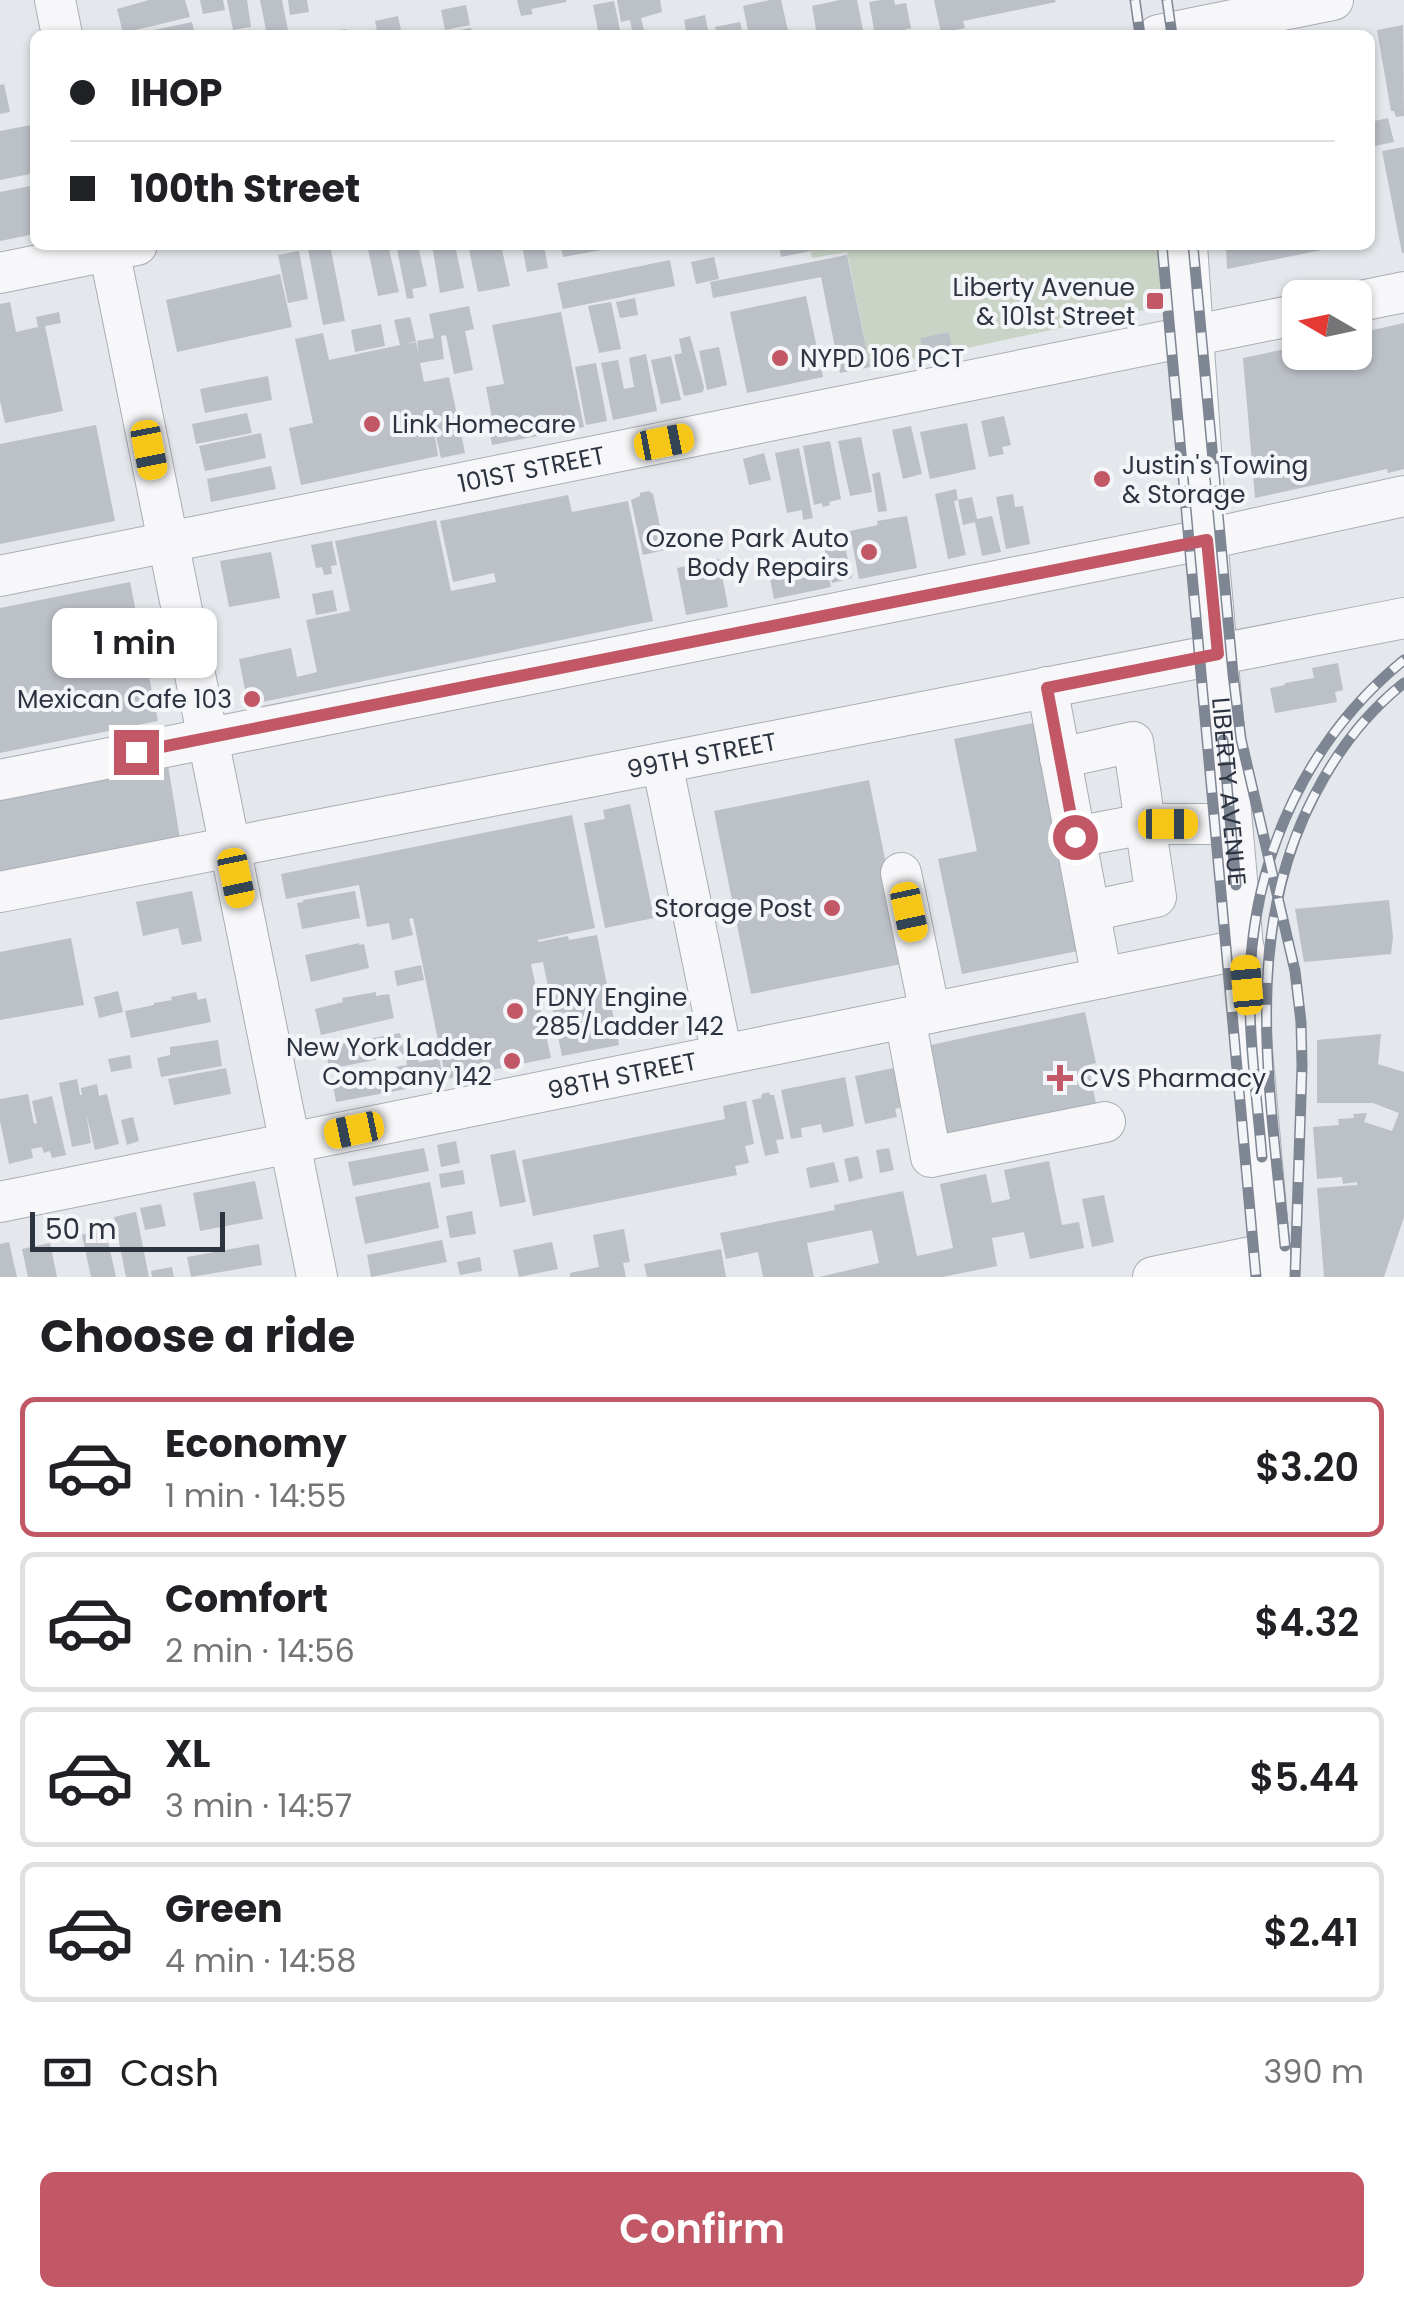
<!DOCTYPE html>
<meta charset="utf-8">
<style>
body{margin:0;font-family:Poppins,sans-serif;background:#f6f6f6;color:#202124;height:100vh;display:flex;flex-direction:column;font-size:38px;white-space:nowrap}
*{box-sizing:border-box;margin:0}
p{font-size:32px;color:#757577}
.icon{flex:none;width:55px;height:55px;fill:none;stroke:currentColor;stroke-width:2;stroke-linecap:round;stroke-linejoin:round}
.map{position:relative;height:1277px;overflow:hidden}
.panel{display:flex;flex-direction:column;background:#fff;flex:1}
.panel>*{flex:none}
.guide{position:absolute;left:30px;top:30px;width:1345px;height:220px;border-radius:15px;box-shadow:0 2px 8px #0004;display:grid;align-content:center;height:220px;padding:0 40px;background:#fff}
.needle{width:65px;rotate:279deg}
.fabs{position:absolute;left:1282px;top:280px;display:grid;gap:20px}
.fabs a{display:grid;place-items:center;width:90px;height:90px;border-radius:15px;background:#fff;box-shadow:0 2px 8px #0004;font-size:50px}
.scale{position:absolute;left:30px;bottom:25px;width:195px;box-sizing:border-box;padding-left:10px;border:5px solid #2d3441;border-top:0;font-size:28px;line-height:35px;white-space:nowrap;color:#2d3441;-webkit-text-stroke:8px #f4f5f8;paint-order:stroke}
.end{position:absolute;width:45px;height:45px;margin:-22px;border:12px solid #c25766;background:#fff;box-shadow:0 0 0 5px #fff}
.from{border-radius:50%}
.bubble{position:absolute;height:70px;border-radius:15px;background:#fff;box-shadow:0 2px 8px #0004;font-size:32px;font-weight:600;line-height:70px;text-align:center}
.car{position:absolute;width:30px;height:60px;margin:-30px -15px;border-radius:12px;box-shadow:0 0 8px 2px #0007;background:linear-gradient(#f5c518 24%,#345 0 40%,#f5c518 0 76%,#345 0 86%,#f5c518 0)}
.guide b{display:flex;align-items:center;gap:35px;height:95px;font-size:38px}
.guide b+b{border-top:2px solid #e0e0e0}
.guide i{width:25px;height:25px;background:#202124}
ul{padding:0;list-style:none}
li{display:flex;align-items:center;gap:30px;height:140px;margin:0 20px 15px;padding:0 20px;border:5px solid #e0e0e0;border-radius:15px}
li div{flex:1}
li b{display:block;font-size:38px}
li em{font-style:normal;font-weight:600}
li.selected{border-color:#c25766}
li>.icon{width:90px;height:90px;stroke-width:1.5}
h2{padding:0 40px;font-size:45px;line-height:120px}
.pay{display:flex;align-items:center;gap:25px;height:110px;padding:0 40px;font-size:38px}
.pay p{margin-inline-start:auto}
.primary-button{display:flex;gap:20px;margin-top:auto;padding:20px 40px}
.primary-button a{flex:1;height:115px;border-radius:15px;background:#c25766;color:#fff;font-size:40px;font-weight:600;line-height:115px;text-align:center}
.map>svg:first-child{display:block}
.green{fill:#c9d4c6}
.building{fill:#bcc0c7}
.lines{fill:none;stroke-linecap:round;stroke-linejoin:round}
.minor-casing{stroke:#a9aeb5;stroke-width:42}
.minor{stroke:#f7f7f9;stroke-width:40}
.rail-casing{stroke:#7f8693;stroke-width:11}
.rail{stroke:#f4f5f8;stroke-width:8;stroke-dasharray:22;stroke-linecap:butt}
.route{stroke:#c25766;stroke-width:12}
.poi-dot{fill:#c25766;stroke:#f4f5f8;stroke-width:4}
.labels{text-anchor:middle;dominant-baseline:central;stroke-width:8;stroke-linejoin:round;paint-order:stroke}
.poi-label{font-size:25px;fill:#2d3441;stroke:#f4f5f8;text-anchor:end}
.street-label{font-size:25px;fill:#2d3441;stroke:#f4f5f8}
</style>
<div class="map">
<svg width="1404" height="1277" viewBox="0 0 1404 1277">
<rect width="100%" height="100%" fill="#e4e7eb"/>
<!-- green -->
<path class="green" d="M809 245H1162L1168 305 953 351 949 332 920 338 924 357 870 367 847 252 812 258Z"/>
<!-- building -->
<path class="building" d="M149 0H185L190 17 123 33 117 9Z
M200 0H223L225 10 203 14Z
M227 0H247L251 27 233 30Z
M260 0H282L289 35H267Z
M288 0H307L309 12 290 15Z
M517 0H566V2L531 9 533 14 521 16Z
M617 0H660L662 12 641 18 645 35H633L630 20 621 22Z
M770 0H781L789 35H749L743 6Z
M840 0H857L864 35H817L812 6Z
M881 0H894L895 5 906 3 911 28 900 31 901 35H875L869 2Z
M934 0H1055L1056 2 963 21 965 28 941 33Z
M614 1 621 35H599L593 5Z
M466 5 470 25 445 30 441 10Z
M705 15 709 35H687L684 20Z
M398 16 402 35H378L375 21Z
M192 22 195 35H140V33Z
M740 22 743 35H717L715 27Z
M1403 25 1404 116 1396 117 1394 111H1391L1377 30Z
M471 28 473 35H442V33Z
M346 29 347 35H324V33Z
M4 84 10 112 0 114V85Z
M1388 118 1394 142 1370 147V122Z
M31 125 35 144V173L0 180V131Z
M1404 147V253H1402L1382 151Z
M35 185V234L0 241V192Z
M330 245 345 321 323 325 308 249Z
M367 245H388L399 292 378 296Z
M396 245H418L427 286 412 289 414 298 407 299Z
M432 245H455L464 288 440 293Z
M468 245H501L510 286 478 292Z
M522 245H544L548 268 527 272Z
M561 245H618V247L563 257Z
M779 245H809L811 251 781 257Z
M1226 245H1336L1337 247 1227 269Z
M299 251 308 299 288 303 278 255Z
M847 255 870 367 840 373 821 277 713 298 710 282Z
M714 257 719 279 696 284 691 262Z
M670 260 675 286 563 309 557 283Z
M280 274 292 327 177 352 166 300Z
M806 296 823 377 747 393 730 312Z
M635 298 638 315 620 318 616 302Z
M10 302 16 332 38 327 36 317 59 312 61 323 45 326 63 411 5 423 0 401V304Z
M611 302 621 349 599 353 588 306Z
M469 306 474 329 465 331 473 370 454 374 446 335 441 336 444 359 420 363 424 382 449 377 465 453 441 458 432 418 438 456 301 485 289 428 313 423 295 339 323 333 329 360 400 345 394 320 410 317 416 341 404 344 416 342 419 356 417 341 434 338 429 314Z
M561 312 584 427 492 445 488 424 493 423 486 387 504 384 492 325Z
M1404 323V469L1388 473 1387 469 1255 498 1243 358 1300 346V352H1355V334Z
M381 324 385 346 355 352 351 330Z
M949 332 953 351 924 357 920 338Z
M690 336 704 387 703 392 684 396 674 355 682 353 679 339Z
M719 347 727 385 707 390 699 351Z
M646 354 657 411 613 420 601 363 618 360 624 389 634 387 629 358Z
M671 356 681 400 661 404 651 360Z
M596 363 607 421 586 425 575 367Z
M268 376 272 400 205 413 200 389Z
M247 413 252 433 196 444 192 424Z
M1004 416 1011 445 1002 447 1004 454 989 457 981 421Z
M967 423 976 469 930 479 920 432Z
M96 425 115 521 0 544V444Z
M911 426 922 474 903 479 892 430Z
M261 433 266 458 205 471 199 446Z
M861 437 872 492 850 496 838 441Z
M830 441 841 499 829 502 830 505 823 507 822 503 814 505 803 446Z
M799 448 813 518 803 520 802 510 787 513 775 453Z
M764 453 771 480 749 485 743 459Z
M271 466 276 489 211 502 207 479Z
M880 472 887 511 878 512 872 474Z
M956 489 958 500 972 497 977 519 992 516 1001 552 982 556 975 522 963 525 958 500 954 501 966 555 948 559 935 494Z
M649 491 653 494 665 550 643 555 631 500 640 496V493Z
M1013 494 1015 507 1023 506 1030 544 1006 549 996 497Z
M568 495 572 512 628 501 653 621 248 705 239 659 291 648 297 677 317 672 306 620 350 611 335 541 436 520 451 591 496 582 494 573 453 582 440 521Z
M907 516 917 568 859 579 850 531 878 525 877 521Z
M842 533 852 578 832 583 822 537Z
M332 541 337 565 331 566 332 574 324 575 322 567 316 568 311 545Z
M271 552 280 598 229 607 220 561Z
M719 559 728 607 686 615 677 568Z
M826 567 831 587 774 599 770 579Z
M130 582 158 721 0 753V608Z
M333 590 337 611 316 615 312 594Z
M1338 663 1343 690 1335 692 1337 702 1275 713 1270 688 1285 685V683L1314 678 1312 668Z
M1033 723 1078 951 962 974 938 859 977 851 954 739Z
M168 765 180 839 0 874V797Z
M869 780 906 963 751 994 714 811Z
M630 804 654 918 605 928 584 823 605 819 603 810Z
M572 815 595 928 538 940V942L568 936 569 940 597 935 619 1045 562 1056 543 962 531 964 551 1058 446 1079 413 918 409 919 413 935 392 940 389 923 367 927 359 885 286 899 281 874Z
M192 891 202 941 182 945 178 928 143 936 136 902Z
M355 891 360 918 302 929 297 903 303 902V900Z
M1389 900 1393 937 1391 954 1304 962 1295 909Z
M71 938 84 1005 0 1020V952Z
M359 943V945L364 944 369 968 311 982 305 955Z
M421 965 424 980 397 986 394 971Z
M118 991 123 1012 99 1018 94 997Z
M196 992 198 1000 206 998 211 1022 131 1038 125 1011 154 1005V1003L172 1000 171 997Z
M376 992V996L389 994 394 1018 321 1035 315 1009 343 1002 342 998Z
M1085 1012 1096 1063 1088 1065 1098 1113 946 1145 926 1046Z
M400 1033 405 1054 329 1069 325 1047Z
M1381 1034 1378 1064 1404 1072V1217L1384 1277H1324L1317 1188 1357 1185V1182L1343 1184 1342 1177 1317 1179 1313 1127 1339 1125 1338 1119 1354 1118 1353 1114 1367 1113 1364 1122 1392 1131 1399 1113 1373 1103H1317V1040Z
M218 1040 222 1066 161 1077 157 1058 170 1055V1047Z
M130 1055 132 1068 111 1072 108 1059Z
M417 1057 419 1062 439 1058 444 1082 336 1102 332 1079 407 1065 406 1059Z
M226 1068 231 1094 174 1105 168 1079Z
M894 1068 903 1107 895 1109 897 1117 865 1124 855 1076Z
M845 1077 854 1126 823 1133 821 1124 812 1126 801 1128 802 1137 791 1139 781 1090Z
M77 1079 80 1095H82L81 1088 97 1084 99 1096 107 1094 119 1144 95 1150 86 1113 91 1143 72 1147 59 1083Z
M769 1092 770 1095H774L784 1139 776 1140 779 1153 765 1156 752 1100 761 1098 762 1094Z
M28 1094 34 1124 37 1123 32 1101 52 1096 66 1155 52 1158 50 1151 44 1153 42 1147 31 1149 33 1158 9 1164 0 1121V1099Z
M746 1101 754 1144 745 1146 749 1163 735 1166 737 1175 533 1216 522 1160 725 1119 723 1106Z
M133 1117 139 1141 127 1145 121 1120Z
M456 1141 460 1163 441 1167 437 1145Z
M424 1148 429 1171 353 1186 348 1162Z
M889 1148 894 1170 880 1173 876 1150Z
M515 1150 526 1202 500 1207 490 1155Z
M858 1156 863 1178 849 1182 844 1159Z
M1049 1161 1062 1225 1079 1222 1084 1248 1030 1259 1024 1232 992 1238 997 1266 942 1277H819L879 1263 872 1230 807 1243 814 1277H763L758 1252 726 1259 720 1233 835 1210 834 1205 903 1191 917 1256 953 1248 940 1184 986 1174 992 1203 1010 1199 1004 1170Z
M834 1162 839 1182 810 1188 806 1168Z
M463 1170 465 1184 441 1188 439 1174Z
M255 1181 263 1219 200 1231 193 1193Z
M430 1182 439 1228 365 1244 355 1197Z
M1104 1195 1114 1242 1092 1247 1082 1199Z
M161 1204 166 1226 145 1230 140 1208Z
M472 1211 476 1234 450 1238 446 1216Z
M136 1212 149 1277H126L114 1217Z
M103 1219 116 1277H91L82 1235 88 1233 86 1223Z
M624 1229 630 1262 623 1263 626 1277H570V1273L599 1267 593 1235Z
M442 1240 447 1262 371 1277 367 1255Z
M9 1242 17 1277H0V1244Z
M552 1242 558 1269 519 1277 513 1250Z
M50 1243 57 1277H28L22 1249Z
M259 1244 262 1265 191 1277 187 1257Z
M721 1249 726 1277H647L644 1264Z
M480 1257 482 1271 460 1275 457 1262Z
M172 1267 174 1277H152L151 1271Z"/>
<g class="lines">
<!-- minor casing -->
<g class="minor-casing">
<g id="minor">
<path d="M55 0 62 35"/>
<path d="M1158 35 1333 0"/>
<path d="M108 245 317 1277"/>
<path id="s1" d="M1187 245 1207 539 1272 1277"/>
<path d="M0 273 137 245"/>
<path d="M1355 302 1404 292"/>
<path id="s2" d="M0 576 1300 314"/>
<path d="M1047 687 1102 978"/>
<path d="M1060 758 1133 742 1156 897 1090 911"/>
<path d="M662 763 722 1055"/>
<path d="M0 780 1207 539 1404 496"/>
<path d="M1075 837 1145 824H1231"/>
<path d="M901 873 930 1013"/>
<path id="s3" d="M0 892 1404 618"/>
<path d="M905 1018 931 1157 1105 1122"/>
<path id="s4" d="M0 1202 1244 949"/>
<path d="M1153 1277 1270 1253"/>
</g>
</g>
<!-- minor -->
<use href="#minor" class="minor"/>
<!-- rail casing -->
<g class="rail-casing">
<path id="rail" d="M1135 0 1140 35
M1167 0 1172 35
M1162 245 1256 1277
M1193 245 1233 674 1241 739 1295 971 1301 1022 1302 1066 1295 1277
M1223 740 1236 885
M1262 1157C1257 1097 1248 1035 1250 974 1255 853 1309 737 1404 660
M1285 1246C1271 1093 1240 938 1314 796 1336 753 1366 713 1404 683"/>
</g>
<!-- rail -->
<use href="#rail" class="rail"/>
</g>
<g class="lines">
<!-- route -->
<path class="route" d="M136 752 1207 540 1218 654 1047 688 1075 837"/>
</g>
<!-- markers -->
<g class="poi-dot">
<rect x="1145" y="291" width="20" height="20" rx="5"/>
<circle cx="780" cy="358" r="10"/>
<circle cx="372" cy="424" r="10"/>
<circle cx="1102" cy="479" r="10"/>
<circle cx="869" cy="552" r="10"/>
<circle cx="252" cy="699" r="10"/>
<circle cx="832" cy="908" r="10"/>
<circle cx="515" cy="1011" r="10"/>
<circle cx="512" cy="1061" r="10"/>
<path d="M1055 1063h10v10h10v10h-10v10h-10v-10h-10v-10h10z"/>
</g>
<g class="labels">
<!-- poi labels -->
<g class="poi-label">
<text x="1135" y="287">Liberty Avenue<tspan x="1135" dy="29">&amp; 101st Street</tspan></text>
<text x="800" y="358" text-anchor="start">NYPD 106 PCT</text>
<text x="392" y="424" text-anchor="start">Link Homecare</text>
<text x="1122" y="465" text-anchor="start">Justin's Towing<tspan x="1122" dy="29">&amp; Storage</tspan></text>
<text x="849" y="538">Ozone Park Auto<tspan x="849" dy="29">Body Repairs</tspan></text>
<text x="232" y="699">Mexican Cafe 103</text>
<text x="812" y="908">Storage Post</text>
<text x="535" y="997" text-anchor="start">FDNY Engine<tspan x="535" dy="29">285/Ladder 142</tspan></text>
<text x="492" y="1047">New York Ladder<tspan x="492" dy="29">Company 142</tspan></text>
<text x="1080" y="1078" text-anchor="start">CVS Pharmacy</text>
</g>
<!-- street labels -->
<g class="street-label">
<text stroke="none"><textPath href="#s2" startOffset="542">101ST STREET</textPath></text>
<text stroke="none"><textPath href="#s3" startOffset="715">99TH STREET</textPath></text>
<text stroke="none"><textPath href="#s1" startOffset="548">LIBERTY AVENUE</textPath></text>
<text stroke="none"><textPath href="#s4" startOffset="635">98TH STREET</textPath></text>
</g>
</g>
</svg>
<div class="fabs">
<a><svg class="needle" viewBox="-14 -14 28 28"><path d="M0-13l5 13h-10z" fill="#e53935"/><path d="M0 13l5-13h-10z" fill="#757577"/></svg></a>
</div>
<div class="scale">50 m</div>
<i class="end from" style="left:1075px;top:837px"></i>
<i class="end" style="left:136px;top:752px"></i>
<div class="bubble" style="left:52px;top:608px;width:165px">1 min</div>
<i class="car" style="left:664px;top:442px;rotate:79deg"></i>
<i class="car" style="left:149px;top:450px;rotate:169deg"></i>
<i class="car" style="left:1168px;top:824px;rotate:90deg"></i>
<i class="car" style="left:236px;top:878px;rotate:168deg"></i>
<i class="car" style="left:909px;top:912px;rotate:168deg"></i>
<i class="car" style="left:1247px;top:985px;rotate:355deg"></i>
<i class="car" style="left:354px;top:1130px;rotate:258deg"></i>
<div class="guide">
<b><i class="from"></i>IHOP</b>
<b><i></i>100th Street</b>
</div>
</div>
<section class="panel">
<h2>Choose a ride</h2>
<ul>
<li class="selected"><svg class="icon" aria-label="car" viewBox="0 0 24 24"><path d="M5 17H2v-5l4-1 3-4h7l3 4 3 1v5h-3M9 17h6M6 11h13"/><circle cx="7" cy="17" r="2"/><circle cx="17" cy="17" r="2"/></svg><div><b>Economy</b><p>1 min · 14:55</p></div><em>$3.20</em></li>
<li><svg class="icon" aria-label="car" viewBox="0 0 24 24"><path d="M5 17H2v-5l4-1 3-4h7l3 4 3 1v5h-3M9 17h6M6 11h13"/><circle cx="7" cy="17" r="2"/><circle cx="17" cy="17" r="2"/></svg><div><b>Comfort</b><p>2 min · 14:56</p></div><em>$4.32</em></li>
<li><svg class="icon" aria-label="car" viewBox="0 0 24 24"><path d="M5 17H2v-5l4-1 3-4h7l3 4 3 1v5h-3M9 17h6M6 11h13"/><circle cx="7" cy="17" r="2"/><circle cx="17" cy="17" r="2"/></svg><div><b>XL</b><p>3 min · 14:57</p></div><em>$5.44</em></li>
<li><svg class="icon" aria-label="car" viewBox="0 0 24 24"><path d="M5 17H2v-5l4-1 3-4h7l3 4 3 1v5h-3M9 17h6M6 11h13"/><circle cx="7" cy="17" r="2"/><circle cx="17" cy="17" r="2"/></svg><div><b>Green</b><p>4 min · 14:58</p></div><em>$2.41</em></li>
</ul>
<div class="pay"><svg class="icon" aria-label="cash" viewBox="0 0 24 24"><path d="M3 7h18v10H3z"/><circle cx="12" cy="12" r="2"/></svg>Cash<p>390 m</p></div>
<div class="primary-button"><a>Confirm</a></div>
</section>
